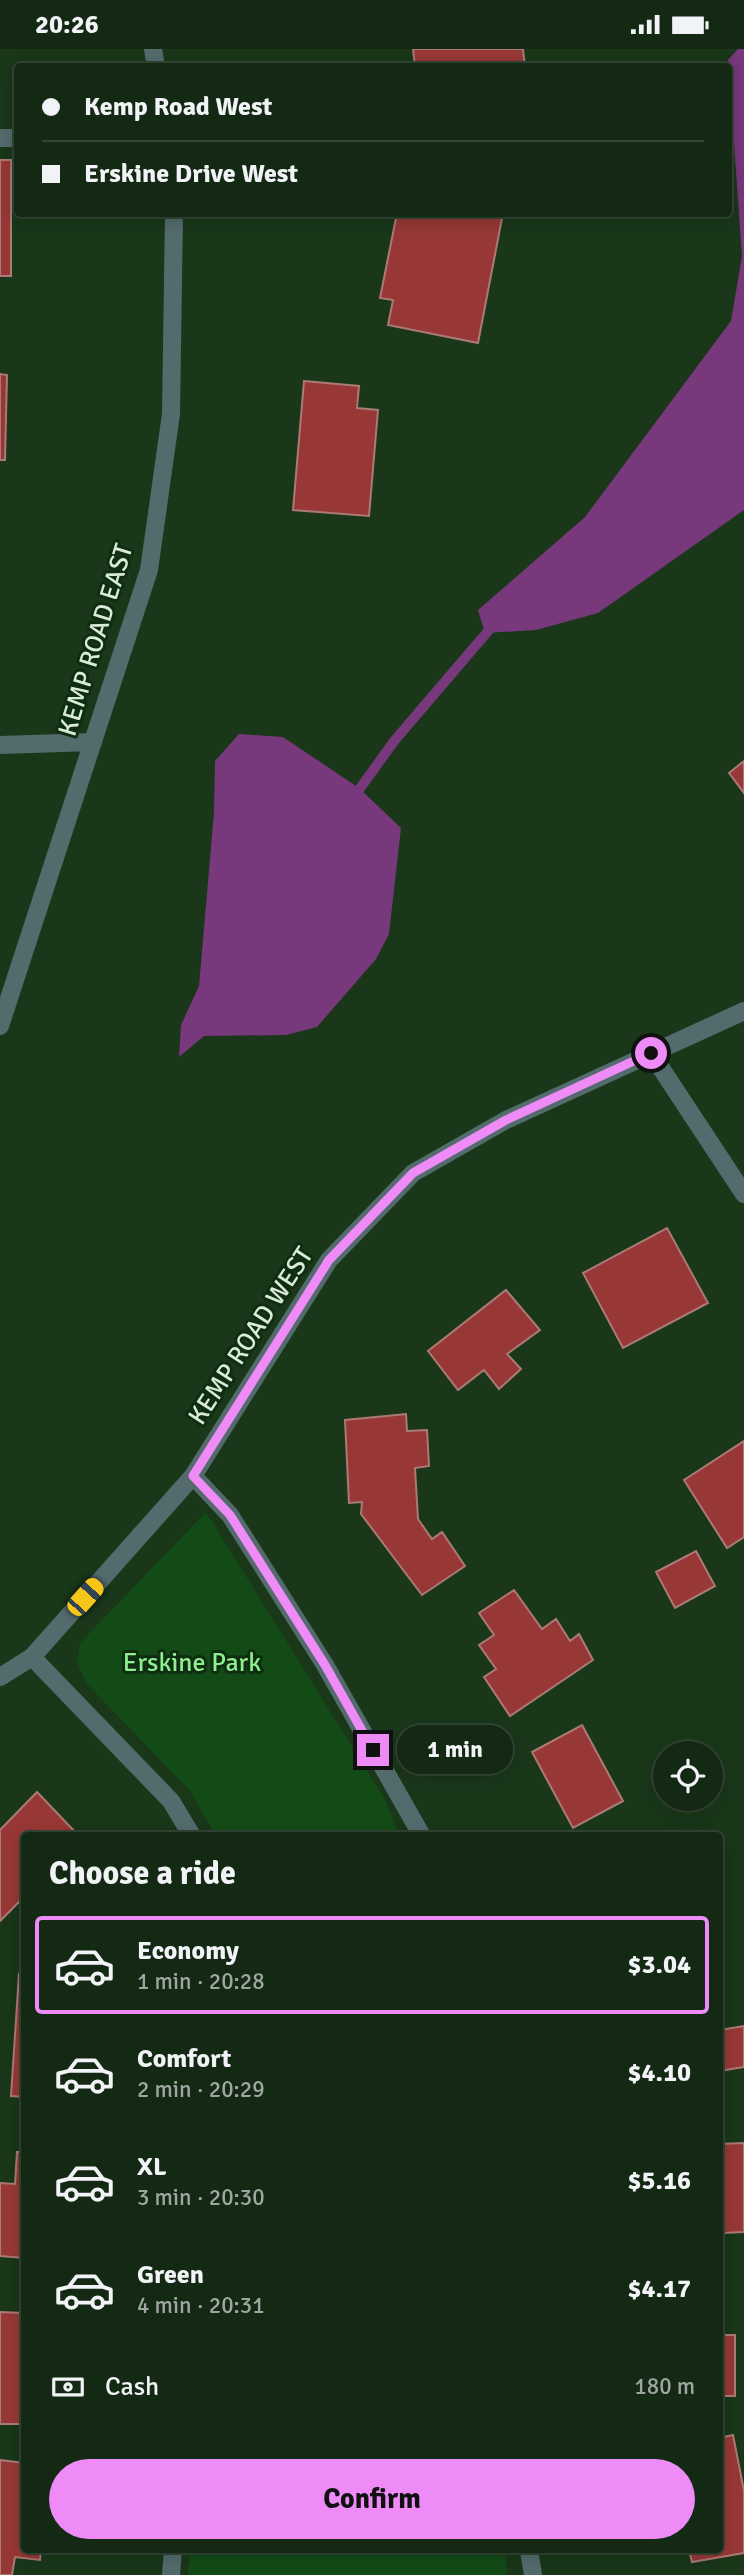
<!DOCTYPE html>
<meta charset="utf-8">
<style>
body{margin:0;font-family:Signika,sans-serif;background:#1d311d;color:#f1f3f6;height:100vh;display:flex;flex-direction:column;font-size:26px;white-space:nowrap}
*{box-sizing:border-box;margin:0}
p{font-size:23px;color:#9da6a0}
.icon{flex:none;width:38px;height:38px;fill:none;stroke:currentColor;stroke-width:2;stroke-linecap:round;stroke-linejoin:round}
.map{position:relative;flex:1;overflow:hidden}
.sheet{position:absolute;left:21px;top:1783px;width:702px;height:721px;display:flex;flex-direction:column;background:#142914;border-radius:7px;box-shadow:0 4px 18px #0003,0 0 0 2px #334534}
.sheet>*{flex:none}
.guide{position:absolute;left:14px;top:14px;width:718px;height:154px;border-radius:7px;box-shadow:0 4px 18px #0003,0 0 0 2px #334534;display:grid;align-content:center;height:154px;padding:0 28px;background:#142914}
.controls{position:absolute;left:653px;top:1692px;display:grid;gap:14px}
.controls a{display:grid;place-items:center;width:70px;height:70px;border-radius:50%;background:#142914;box-shadow:0 4px 18px #0003,0 0 0 2px #334534;font-size:35px}
.end{position:absolute;width:32px;height:32px;margin:-16px;border:9px solid #ef8bf7;background:#111;box-shadow:0 0 0 4px #111}
.from{border-radius:50%}
.bubble{position:absolute;height:49px;border-radius:24px;background:#142914;box-shadow:0 4px 18px #0003,0 0 0 2px #334534;font-size:23px;font-weight:800;line-height:49px;text-align:center}
.car{position:absolute;width:21px;height:42px;margin:-21px -10px;border-radius:9px;box-shadow:0 0 5px 2px #0007;background:linear-gradient(#f5c518 24%,#345 0 40%,#f5c518 0 76%,#345 0 86%,#f5c518 0)}
.guide b{display:flex;align-items:center;gap:24px;height:66px;font-size:26px}
.guide b+b{border-top:2px solid #334534}
.guide i{width:18px;height:18px;background:#f1f3f6}
ul{padding:0;list-style:none}
li{display:flex;align-items:center;gap:21px;height:98px;margin:0 14px 10px;padding:0 14px;border:4px solid transparent;border-radius:7px}
li div{flex:1}
li b{display:block;font-size:26px}
li em{font-style:normal;font-weight:800}
li.on{border-color:#ef8bf7}
li>.icon{width:63px;height:63px;stroke-width:1.5}
h2{padding:0 28px;font-size:32px;line-height:84px}
.pay{display:flex;align-items:center;gap:18px;height:77px;padding:0 28px;font-size:26px}
.pay p{margin-inline-start:auto}
.button{display:flex;gap:14px;margin-top:auto;padding:14px 28px}
.button a{flex:1;height:80px;border-radius:42px;background:#ef8bf7;color:#111;font-size:28px;font-weight:800;line-height:80px;text-align:center}
.status{display:flex;justify-content:space-between;align-items:center;height:49px;padding:0 35px;background:#142914;direction:ltr}
.status svg{height:19px;fill:currentColor}
.map>svg:first-child{display:block}
.green{fill:#134b17}
.water{fill:#77387c}
.lines{fill:none;stroke-linecap:round;stroke-linejoin:round}
.stream{stroke:#77387c;stroke-width:10}
.building{fill:#973836;stroke:#ab7a76;stroke-width:2}
.lane{stroke:#546b6d;stroke-width:18}
.street{stroke:#546b6d;stroke-width:18}
.route{stroke:#ef8bf7;stroke-width:9}
.labels{text-anchor:middle;dominant-baseline:central;stroke-width:6;stroke-linejoin:round;paint-order:stroke}
.street-label{font-size:26px;fill:#daebd9;stroke:#0f2d10}
.park-label{font-size:26px;fill:#8fef90;stroke:#0f2d10}
</style>
<div class="status"><b>20:26</b><svg viewBox="0 0 49 12"><path d="M0 12V9h3v3zM5 12V6h3v6zM10 12V3h3v9zM15 12V0h3v12zM26 1h20v11H26zM47 4h2v5h-2z"/></svg></div>
<div class="map">
<svg width="744" height="2526" viewBox="0 0 744 2526">
<rect width="100%" height="100%" fill="#1a371a"/>
<!-- green -->
<path class="green" d="M206 1463 384 1749 400 1787H216L191 1743 86 1634 77 1613 80 1594Z
M190 2501H505L507 2526H188Z"/>
<!-- water -->
<path class="water" d="M738 0H744V461L598 564 536 581 485 584 478 561 585 468 731 272 742 207 728 11Z
M239 685 283 688 359 739 401 779 389 885 376 910 317 978 286 986 204 987 179 1008 181 976 199 937 214 763 215 712Z"/>
<g class="lines">
<!-- stream -->
<path class="stream" d="M353 749 395 691 495 574"/>
</g>
<!-- building -->
<path class="building" d="M413 0H523L525 18H415Z
M0 111H11V227H0Z
M397 164H503L478 294 388 276 393 251 380 249Z
M0 325 7 326 5 411H0Z
M304 332 359 337 357 359 378 361 369 467 293 461Z
M744 712V744L729 724Z
M667 1179 708 1254 623 1299 583 1224Z
M506 1241 540 1281 507 1305 521 1320 499 1340 484 1321 458 1341 428 1302Z
M406 1365 407 1382 427 1381 429 1417 415 1419 418 1470 432 1490 442 1483 465 1517 422 1546 361 1465 362 1453 349 1454 345 1371Z
M744 1392V1488L727 1499 684 1431Z
M696 1502 715 1537 675 1559 656 1523Z
M514 1541 542 1580 556 1570 570 1592 579 1585 593 1611 510 1667 484 1628 496 1620 479 1596 494 1586 479 1564Z
M582 1676 623 1752 573 1779 532 1703Z
M37 1743 79 1787H24V1858L19 1853 0 1872V1781Z
M19 1925 24 1926V2048L11 2047Z
M744 1977V2018L719 2022V1981Z
M744 2094V2183L723 2184 724 2199H719V2095Z
M17 2103H24V2209L0 2207V2134L15 2135Z
M0 2263 24 2264V2375H0Z
M719 2286H735V2347H719Z
M733 2386 744 2442V2504L692 2513 689 2501H719V2389Z
M0 2411 24 2414V2501H41L40 2511 15 2508 12 2526H0Z"/>
<g class="lines">
<!-- lane -->
<path class="lane" d="M0 89H18
M0 696 93 693"/>
<!-- street -->
<path class="street" d="M153 0 156 18
M0 977 149 521 171 365 174 164
M651 1004 744 1145
M193 1427 230 1466 325 1616 422 1787
M32 1608 171 1752 192 1787
M0 1628 32 1608 193 1427 329 1211 413 1124 506 1071 744 962
M529 2501 533 2526
M171 2526 173 2501"/>
</g>
<g class="lines">
<!-- route -->
<path class="route" d="M373 1701 325 1616 230 1466 193 1427 329 1211 413 1124 506 1071 651 1004"/>
</g>
<g class="labels">
<!-- street labels -->
<g class="street-label">
<text transform="translate(96 591) rotate(-73)">KEMP ROAD EAST</text>
<text transform="translate(251 1287) rotate(-57)">KEMP ROAD WEST</text>
</g>
<!-- park labels -->
<g class="park-label">
<text x="192" y="1614">Erskine Park</text>
</g>
</g>
</svg>
<div class="controls">
<a><svg class="icon" aria-label="locate" viewBox="0 0 24 24"><circle cx="12" cy="12" r="6"/><path d="M12 2v4M12 18v4M2 12h4M18 12h4"/></svg></a>
</div>
<i class="end from" style="left:651px;top:1004px"></i>
<i class="end" style="left:373px;top:1701px"></i>
<div class="bubble" style="left:397px;top:1676px;width:116px">1 min</div>
<i class="car" style="left:85px;top:1548px;rotate:42deg"></i>
<div class="guide">
<b><i class="from"></i>Kemp Road West</b>
<b><i></i>Erskine Drive West</b>
</div>
<section class="sheet">
<h2>Choose a ride</h2>
<ul>
<li class="on"><svg class="icon" aria-label="car" viewBox="0 0 24 24"><path d="M5 17H2v-5l4-1 3-4h7l3 4 3 1v5h-3M9 17h6M6 11h13"/><circle cx="7" cy="17" r="2"/><circle cx="17" cy="17" r="2"/></svg><div><b>Economy</b><p>1 min · 20:28</p></div><em>$3.04</em></li>
<li><svg class="icon" aria-label="car" viewBox="0 0 24 24"><path d="M5 17H2v-5l4-1 3-4h7l3 4 3 1v5h-3M9 17h6M6 11h13"/><circle cx="7" cy="17" r="2"/><circle cx="17" cy="17" r="2"/></svg><div><b>Comfort</b><p>2 min · 20:29</p></div><em>$4.10</em></li>
<li><svg class="icon" aria-label="car" viewBox="0 0 24 24"><path d="M5 17H2v-5l4-1 3-4h7l3 4 3 1v5h-3M9 17h6M6 11h13"/><circle cx="7" cy="17" r="2"/><circle cx="17" cy="17" r="2"/></svg><div><b>XL</b><p>3 min · 20:30</p></div><em>$5.16</em></li>
<li><svg class="icon" aria-label="car" viewBox="0 0 24 24"><path d="M5 17H2v-5l4-1 3-4h7l3 4 3 1v5h-3M9 17h6M6 11h13"/><circle cx="7" cy="17" r="2"/><circle cx="17" cy="17" r="2"/></svg><div><b>Green</b><p>4 min · 20:31</p></div><em>$4.17</em></li>
</ul>
<div class="pay"><svg class="icon" aria-label="cash" viewBox="0 0 24 24"><path d="M3 7h18v10H3z"/><circle cx="12" cy="12" r="2"/></svg>Cash<p>180 m</p></div>
<div class="button"><a>Confirm</a></div>
</section>
</div>
